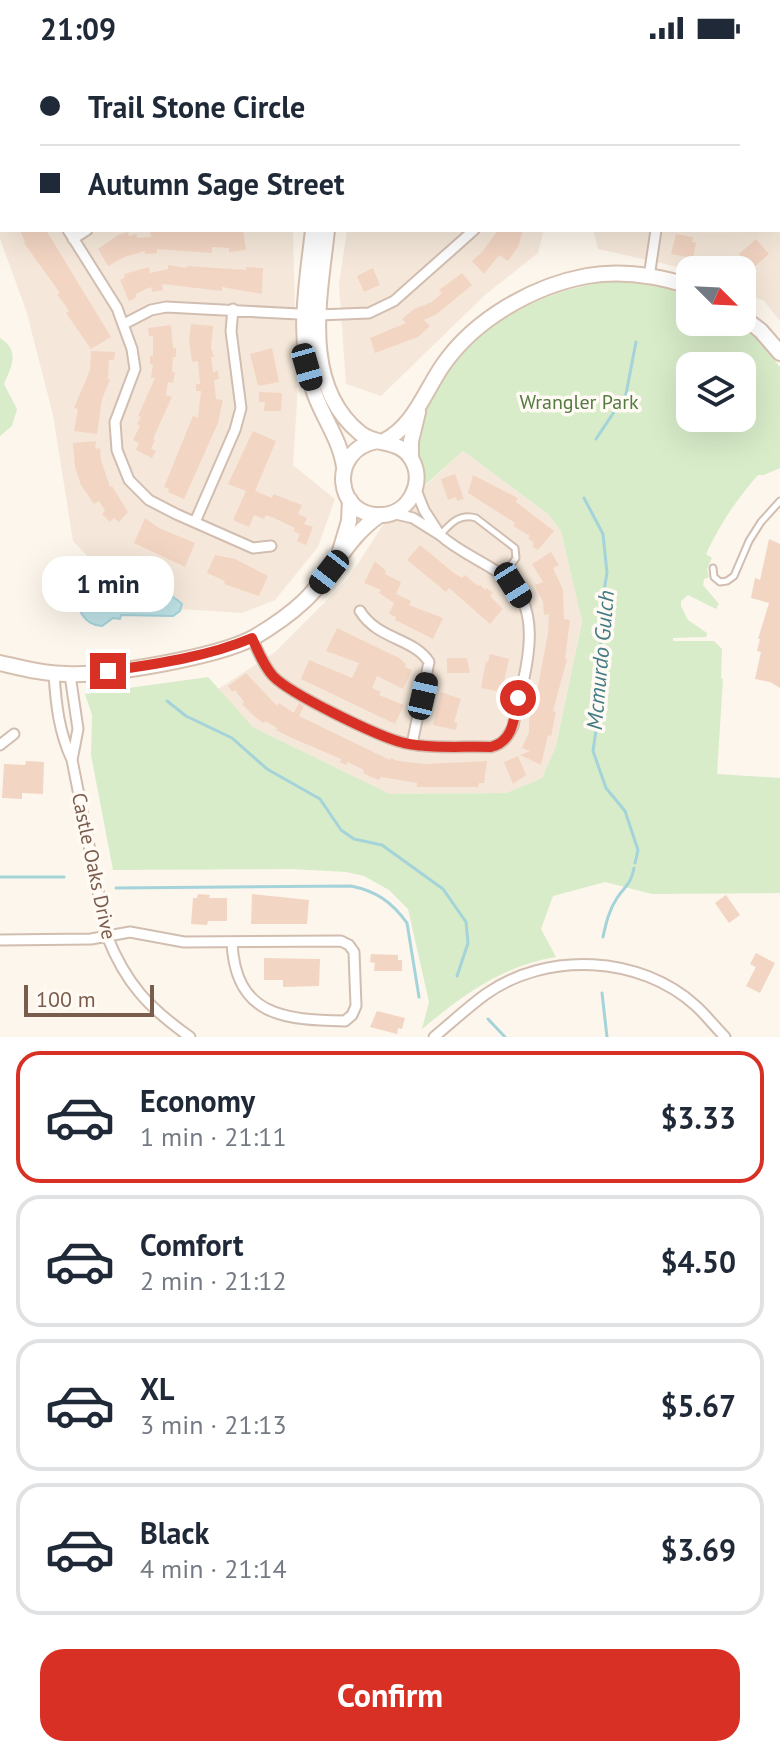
<!DOCTYPE html>
<meta charset="utf-8">
<style>
body{margin:0;font-family:"PT Sans",sans-serif;background:#f6f6f7;color:#1f2937;height:100vh;display:flex;flex-direction:column;font-size:30px;white-space:nowrap}
*{box-sizing:border-box;margin:0}
p{font-size:26px;color:#747a83}
.icon{flex:none;width:44px;height:44px;fill:none;stroke:currentColor;stroke-width:2;stroke-linecap:round;stroke-linejoin:round}
.map{position:relative;height:981px;overflow:hidden}
.panel{display:flex;flex-direction:column;background:#fff;flex:1}
.panel>*{flex:none}
.banner{position:absolute;left:0px;top:0px;width:780px;height:176px;box-shadow:0 8px 32px #0002;display:grid;align-content:center;height:176px;padding:0 40px;background:#fff}
.needle{width:52px;rotate:114deg}
.tools{position:absolute;left:676px;top:200px;display:grid;gap:16px}
.tools a{display:grid;place-items:center;width:80px;height:80px;border-radius:16px;background:#fff;box-shadow:0 8px 32px #0002;font-size:40px}
.scale{position:absolute;left:24px;bottom:20px;width:130px;box-sizing:border-box;padding-left:8px;border:4px solid #7a5c4d;border-top:0;font-size:22px;line-height:28px;white-space:nowrap;color:#7a5c4d;-webkit-text-stroke:6px #fffaf3;paint-order:stroke}
.end{position:absolute;width:36px;height:36px;margin:-18px;border:10px solid #d93025;background:#fff;box-shadow:0 0 0 4px #fff}
.from{border-radius:50%}
.bubble{position:absolute;height:56px;border-radius:24px;background:#fff;box-shadow:0 8px 32px #0002;font-size:26px;font-weight:800;line-height:56px;text-align:center}
.car{position:absolute;width:24px;height:48px;margin:-24px -12px;border-radius:10px;box-shadow:0 0 6px 2px #0007;background:linear-gradient(#222 24%,#8ab4d8 0 40%,#222 0 76%,#8ab4d8 0 86%,#222 0)}
.banner b{display:flex;align-items:center;gap:28px;height:76px;font-size:30px}
.banner b+b{border-top:2px solid #e0e1e3}
.banner i{width:20px;height:20px;background:#1f2937}
ul{padding:14px 0 0;list-style:none}
li{display:flex;align-items:center;gap:24px;height:132px;margin:0 16px 12px;padding:0 24px;border:4px solid #e0e1e3;border-radius:24px}
li div{flex:1}
li b{display:block;font-size:30px}
li em{font-style:normal;font-weight:800}
li.active{border-color:#d93025}
li>.icon{width:72px;height:72px;stroke-width:1.5}
.primary-button{display:flex;gap:16px;margin-top:auto;padding:16px 40px}
.primary-button a{flex:1;height:92px;border-radius:24px;background:#d93025;color:#fff;font-size:32px;font-weight:800;line-height:92px;text-align:center}
.status{display:flex;justify-content:space-between;align-items:center;height:56px;padding:0 40px;background:#fff;direction:ltr}
.status svg{height:22px;fill:currentColor}
.map>svg:first-child{display:block}
.residential{fill:#f5e8da}
.green{fill:#d8ecc9;fill-rule:evenodd}
.water{fill:#bfe3e8;stroke:#a5d3da;stroke-width:2}
.lines{fill:none;stroke-linecap:round;stroke-linejoin:round}
.stream{stroke:#a5d3da;stroke-width:3}
.building{fill:#f3d5c3}
.lane-casing{stroke:#d1beb0;stroke-width:9}
.street-casing{stroke:#d1beb0;stroke-width:13}
.secondary-casing{stroke:#d6c0b0;stroke-width:18}
.lane{stroke:#fff;stroke-width:5}
.street{stroke:#fff;stroke-width:9}
.secondary{stroke:#fff;stroke-width:14}
.route{stroke:#d93025;stroke-width:10}
.labels{text-anchor:middle;dominant-baseline:central;stroke-width:7;stroke-linejoin:round;paint-order:stroke}
.park-label{font-size:20px;fill:#537a41;stroke:#fffaf3}
.street-label{font-size:20px;fill:#7a5c4d;stroke:#fffaf3}
.water-label{font-size:22px;font-style:italic;fill:#437c86;stroke:#fffaf3}
</style>
<div class="status"><b>21:09</b><svg viewBox="0 0 49 12"><path d="M0 12V9h3v3zM5 12V6h3v6zM10 12V3h3v9zM15 12V0h3v12zM26 1h20v11H26zM47 4h2v5h-2z"/></svg></div>
<div class="map">
<svg width="780" height="981" viewBox="0 0 780 981">
<rect width="100%" height="100%" fill="#fdf6ec"/>
<!-- residential -->
<path class="residential" d="M0 0H306L2 2V174H293L297 345 293 409 335 443 318 491 275 544 242 557 134 550 73 485 53 359 26 254 0 183Z
M554 0H780V265L764 245 742 235V214H691L598 193 593 174H778V2Z
M347 174H544L538 197 485 239 381 340 346 328 339 228Z
M463 395 548 458 561 475 582 564 556 690 542 722 506 737 390 738 253 671 218 633 275 596 348 523 383 469Z"/>
<!-- green -->
<path class="green" d="M613 225 660 230 690 239V266H738L759 285 780 311V412L764 419H758C736 444 720 468 706 498L712 502 707 513 709 521 704 523 703 529 719 548 716 553 688 539 681 545V550L688 564 707 577 706 581 673 582V585H714L722 593 721 622 723 623 717 718 780 722V837L652 838 605 826 553 840 541 873 556 901C502 910 464 938 422 973L429 946 408 853 389 834 364 820 346 816 292 813 113 814 91 699 92 659 85 638 208 621 253 671 390 738 506 737 542 722 556 690 582 565 561 475 548 458 463 395 424 430C425 409 412 389 418 369 421 358 429 346 435 336 471 269 540 234 613 225ZM690 310H742V362H690Z
M0 282C21 295 11 311 4 328L17 353 12 370 0 380Z"/>
<!-- water -->
<path class="water" d="M91 502 112 519 119 531C144 537 160 527 182 548L180 555 173 560 121 559 120 563 113 562 102 570C86 570 72 551 81 536 84 530 90 525 94 520Z"/>
<g class="lines">
<!-- stream -->
<path class="stream" d="M596 383 626 338 636 286
M584 442 603 478 607 517 602 546 599 654 593 695 606 732 625 755 638 794 635 807
M61 543 79 540
M167 645 186 660 232 682 267 713 320 743 341 774 354 783 382 789 443 833 466 866 468 887 457 920
M0 821H64
M116 832 351 830C376 835 392 846 407 867L419 941
M603 881C606 867 609 854 617 842 626 829 631 828 634 812
M602 937 607 981
M488 963 505 981"/>
</g>
<!-- building -->
<path class="building" d="M20 174H46L111 281 91 293 66 257 69 255 57 238 60 237 24 187 25 186Z
M150 174H243L246 194 229 196V192L212 191V197L157 193V197L145 198V195L124 201 108 210 98 193 118 179 128 176 129 180 136 178 137 182 151 181Z
M498 174H523L518 191 508 205 499 199 484 218 472 205 483 195Z
M676 178 693 181 692 186 696 187 693 202 671 198Z
M756 183 769 198 752 213 739 198Z
M168 209 187 212V210L246 214V211L263 212 262 238 222 231V235L162 228 163 234 152 236 151 231 135 238 137 241 129 245 120 224 125 221 124 218 149 211 150 217 168 213Z
M373 212 380 229 364 236 357 220Z
M462 217 472 229 437 258 424 264 430 270 418 281 375 297 370 282 406 267 402 263 414 253 432 246 442 237 439 234Z
M191 268 213 270 211 292 214 301H211L213 316 218 315 219 323 214 324 216 343 223 344 218 367 184 443 168 436 169 433 164 431 193 360 198 362 201 335H196V328H200L198 305 192 306 189 284Z
M171 269 173 292H176V301H173L172 316H175L173 327 168 326 166 339 172 341 153 383 155 384 151 393 156 395 152 402 136 394 139 387 133 384 140 370 137 368 141 361 138 360 155 322H151L153 308H150V300H153V280H149L148 272Z
M272 292 279 326 258 330 250 298Z
M91 295 115 296 114 304H109L108 323 110 324 102 343 97 378 74 375 78 353 74 352 90 314Z
M259 336 282 337 281 355H264L265 346H259Z
M253 375 276 385 255 435 272 442 273 438 302 449 298 458 307 462 304 468 313 471 306 489 297 485 300 478 293 475 295 472 274 462 266 459 264 463 254 459 249 471 233 464 246 435 228 428Z
M96 385 95 393 100 392 101 404 110 431 112 430 128 456 119 466 114 462 110 466 102 458 105 455 99 445 94 448 81 429 75 411 73 387Z
M455 418 464 443 457 445 456 441 448 444 441 423Z
M473 419 518 442 516 446 554 475 538 494 532 490 534 487 528 482 530 480 513 470 515 467 468 437Z
M145 462 159 472 195 487 185 511 134 487Z
M769 483 780 488V632L770 626 755 623 761 596 757 595 760 583H758L769 547 751 542 755 522 760 524Z
M420 489 454 517 462 522 465 519 478 530 480 529 486 534 487 532 493 537 490 540 503 553 490 568 449 532 446 536 407 504Z
M551 496 559 509 553 512 563 534 564 563 570 564 565 603H567L553 655 556 656 551 680 548 679 541 709 520 699 530 695 522 692 529 676V665L538 630 548 577 549 558 544 559 543 546 535 529 543 526 532 508Z
M215 499 235 503 268 520 259 540 224 528 225 525 207 517Z
M375 505 386 515 385 518 401 526 396 538 411 545 409 549 443 562 433 583 395 564 396 561 389 558 394 547 379 537 381 534 364 527Z
M337 572 399 602 406 608 405 611 412 614 403 633 377 620 372 632 381 636 379 639 404 649 395 668 301 623 309 604 352 622 359 607 326 595Z
M490 598 509 603 502 636 481 632 486 605 488 606Z
M447 602H467L470 617H447Z
M246 617 277 650 279 647 294 657 299 647 304 650 299 660 390 704 391 702 398 705 425 708 487 705 484 727H479L478 731H417V727L381 721 379 724 369 720 363 717 364 714 348 706 346 709 340 706 341 703 292 682 276 674 277 672 266 665 264 667 255 661 242 648 244 646 235 634 232 636 228 630Z
M441 636 461 643 454 666 457 667 456 674 433 669Z
M518 700 526 719 513 728 504 706Z
M26 705 44 706 43 738 22 737V743L2 742 4 708 25 709Z
M198 838 210 839 209 842H227V865H208L207 869 191 868 193 842H197Z
M252 838 309 844 307 868H251Z
M726 839 740 859 729 867 715 847Z
M756 897 775 907 760 937 746 930 756 911 750 908Z
M371 898 398 899V904H402V915H374L375 907 370 906Z
M264 902 320 903 319 930 283 931V924H264Z
M377 955 405 962 402 973 398 972 397 978 370 971Z"/>
<g class="lines">
<!-- lane casing -->
<g class="lane-casing">
<path id="lane" d="M441 478C451 467 460 457 476 462L515 492 516 502 503 520
M713 512 714 521 720 526 727 525 734 520 749 485 761 466 780 445"/>
</g>
<!-- street casing -->
<g class="street-casing">
<path id="street" d="M479 0V2
M45 2V0
M680 2V0
M778 154 780 141
M68 174 117 252 132 293 135 313 115 366 117 394 129 424 149 444 176 458 253 492 271 490
M73 183 87 174
M649 221 656 174
M124 268 151 254 166 251 318 259 369 257 394 245 474 174
M392 457 413 462 440 479 424 454 416 434
M195 466 235 374 241 352 231 275 233 253
M360 555C378 584 414 582 429 606L412 688
M252 582C258 595 263 609 273 620 290 638 379 681 404 687 431 693 463 690 491 691 503 688 508 681 513 670 522 623 550 554 502 519 481 504 459 496 440 479
M54 618C56 649 59 676 72 704L107 880C126 928 149 952 190 981
M70 619 78 673 72 704
M0 689 14 678
M0 884 91 883 130 876 184 886 341 885 349 889 354 896 356 950 352 959 345 965C284 964 235 960 232 886
M434 981C451 967 468 951 486 938 547 895 640 899 696 950 706 959 715 971 725 981"/>
</g>
<!-- secondary casing -->
<g class="secondary-casing">
<path id="secondary" d="M328 0V2
M344 0V2
M313 174C307 228 296 283 314 336 323 362 340 383 344 411
M327 174C320 240 300 328 360 377 377 391 400 382 412 404 425 427 409 457 383 459 335 463 327 394 377 385
M742 260 761 275 780 297
M384 385C414 370 425 335 443 309 475 263 533 230 587 220 620 214 658 220 690 230
M411 402V385L418 356
M340 495 349 465 350 444
M0 607C22 612 44 618 67 618 108 620 217 601 253 582 270 572 288 560 303 546 332 520 346 481 380 459"/>
</g>
<!-- lane -->
<use href="#lane" class="lane"/>
<!-- street -->
<use href="#street" class="street"/>
<!-- secondary -->
<use href="#secondary" class="secondary"/>
</g>
<g class="lines">
<!-- route -->
<path class="route" d="M108 615C156 608 207 601 252 582 258 595 263 609 273 620 290 638 379 681 404 687 432 693 463 690 491 691 514 685 514 662 518 642"/>
</g>
<g class="labels">
<!-- park labels -->
<g class="park-label">
<text x="579" y="346">Wrangler Park</text>
</g>
<!-- street labels -->
<g class="street-label">
<text transform="translate(94 810) rotate(78)">Castle Oaks Drive</text>
</g>
<!-- water labels -->
<g class="water-label">
<text transform="translate(600 604) rotate(-85)">Mcmurdo Gulch</text>
</g>
</g>
</svg>
<div class="tools">
<a><svg class="needle" viewBox="-14 -14 28 28"><path d="M0-13l5 13h-10z" fill="#e53935"/><path d="M0 13l5-13h-10z" fill="#747a83"/></svg></a>
<a><svg class="icon" aria-label="layers" viewBox="0 0 24 24"><path d="M12 4l9 5-9 5-9-5zM3 14l9 5 9-5"/></svg></a>
</div>
<div class="scale">100 m</div>
<i class="end from" style="left:518px;top:642px"></i>
<i class="end" style="left:108px;top:615px"></i>
<div class="bubble" style="left:42px;top:500px;width:132px">1 min</div>
<i class="car" style="left:307px;top:311px;rotate:164deg"></i>
<i class="car" style="left:329px;top:516px;rotate:218deg"></i>
<i class="car" style="left:513px;top:529px;rotate:148deg"></i>
<i class="car" style="left:423px;top:640px;rotate:13deg"></i>
<div class="banner">
<b><i class="from"></i>Trail Stone Circle</b>
<b><i></i>Autumn Sage Street</b>
</div>
</div>
<section class="panel">
<ul>
<li class="active"><svg class="icon" aria-label="car" viewBox="0 0 24 24"><path d="M5 17H2v-5l4-1 3-4h7l3 4 3 1v5h-3M9 17h6M6 11h13"/><circle cx="7" cy="17" r="2"/><circle cx="17" cy="17" r="2"/></svg><div><b>Economy</b><p>1 min · 21:11</p></div><em>$3.33</em></li>
<li><svg class="icon" aria-label="car" viewBox="0 0 24 24"><path d="M5 17H2v-5l4-1 3-4h7l3 4 3 1v5h-3M9 17h6M6 11h13"/><circle cx="7" cy="17" r="2"/><circle cx="17" cy="17" r="2"/></svg><div><b>Comfort</b><p>2 min · 21:12</p></div><em>$4.50</em></li>
<li><svg class="icon" aria-label="car" viewBox="0 0 24 24"><path d="M5 17H2v-5l4-1 3-4h7l3 4 3 1v5h-3M9 17h6M6 11h13"/><circle cx="7" cy="17" r="2"/><circle cx="17" cy="17" r="2"/></svg><div><b>XL</b><p>3 min · 21:13</p></div><em>$5.67</em></li>
<li><svg class="icon" aria-label="car" viewBox="0 0 24 24"><path d="M5 17H2v-5l4-1 3-4h7l3 4 3 1v5h-3M9 17h6M6 11h13"/><circle cx="7" cy="17" r="2"/><circle cx="17" cy="17" r="2"/></svg><div><b>Black</b><p>4 min · 21:14</p></div><em>$3.69</em></li>
</ul>
<div class="primary-button"><a>Confirm</a></div>
</section>
